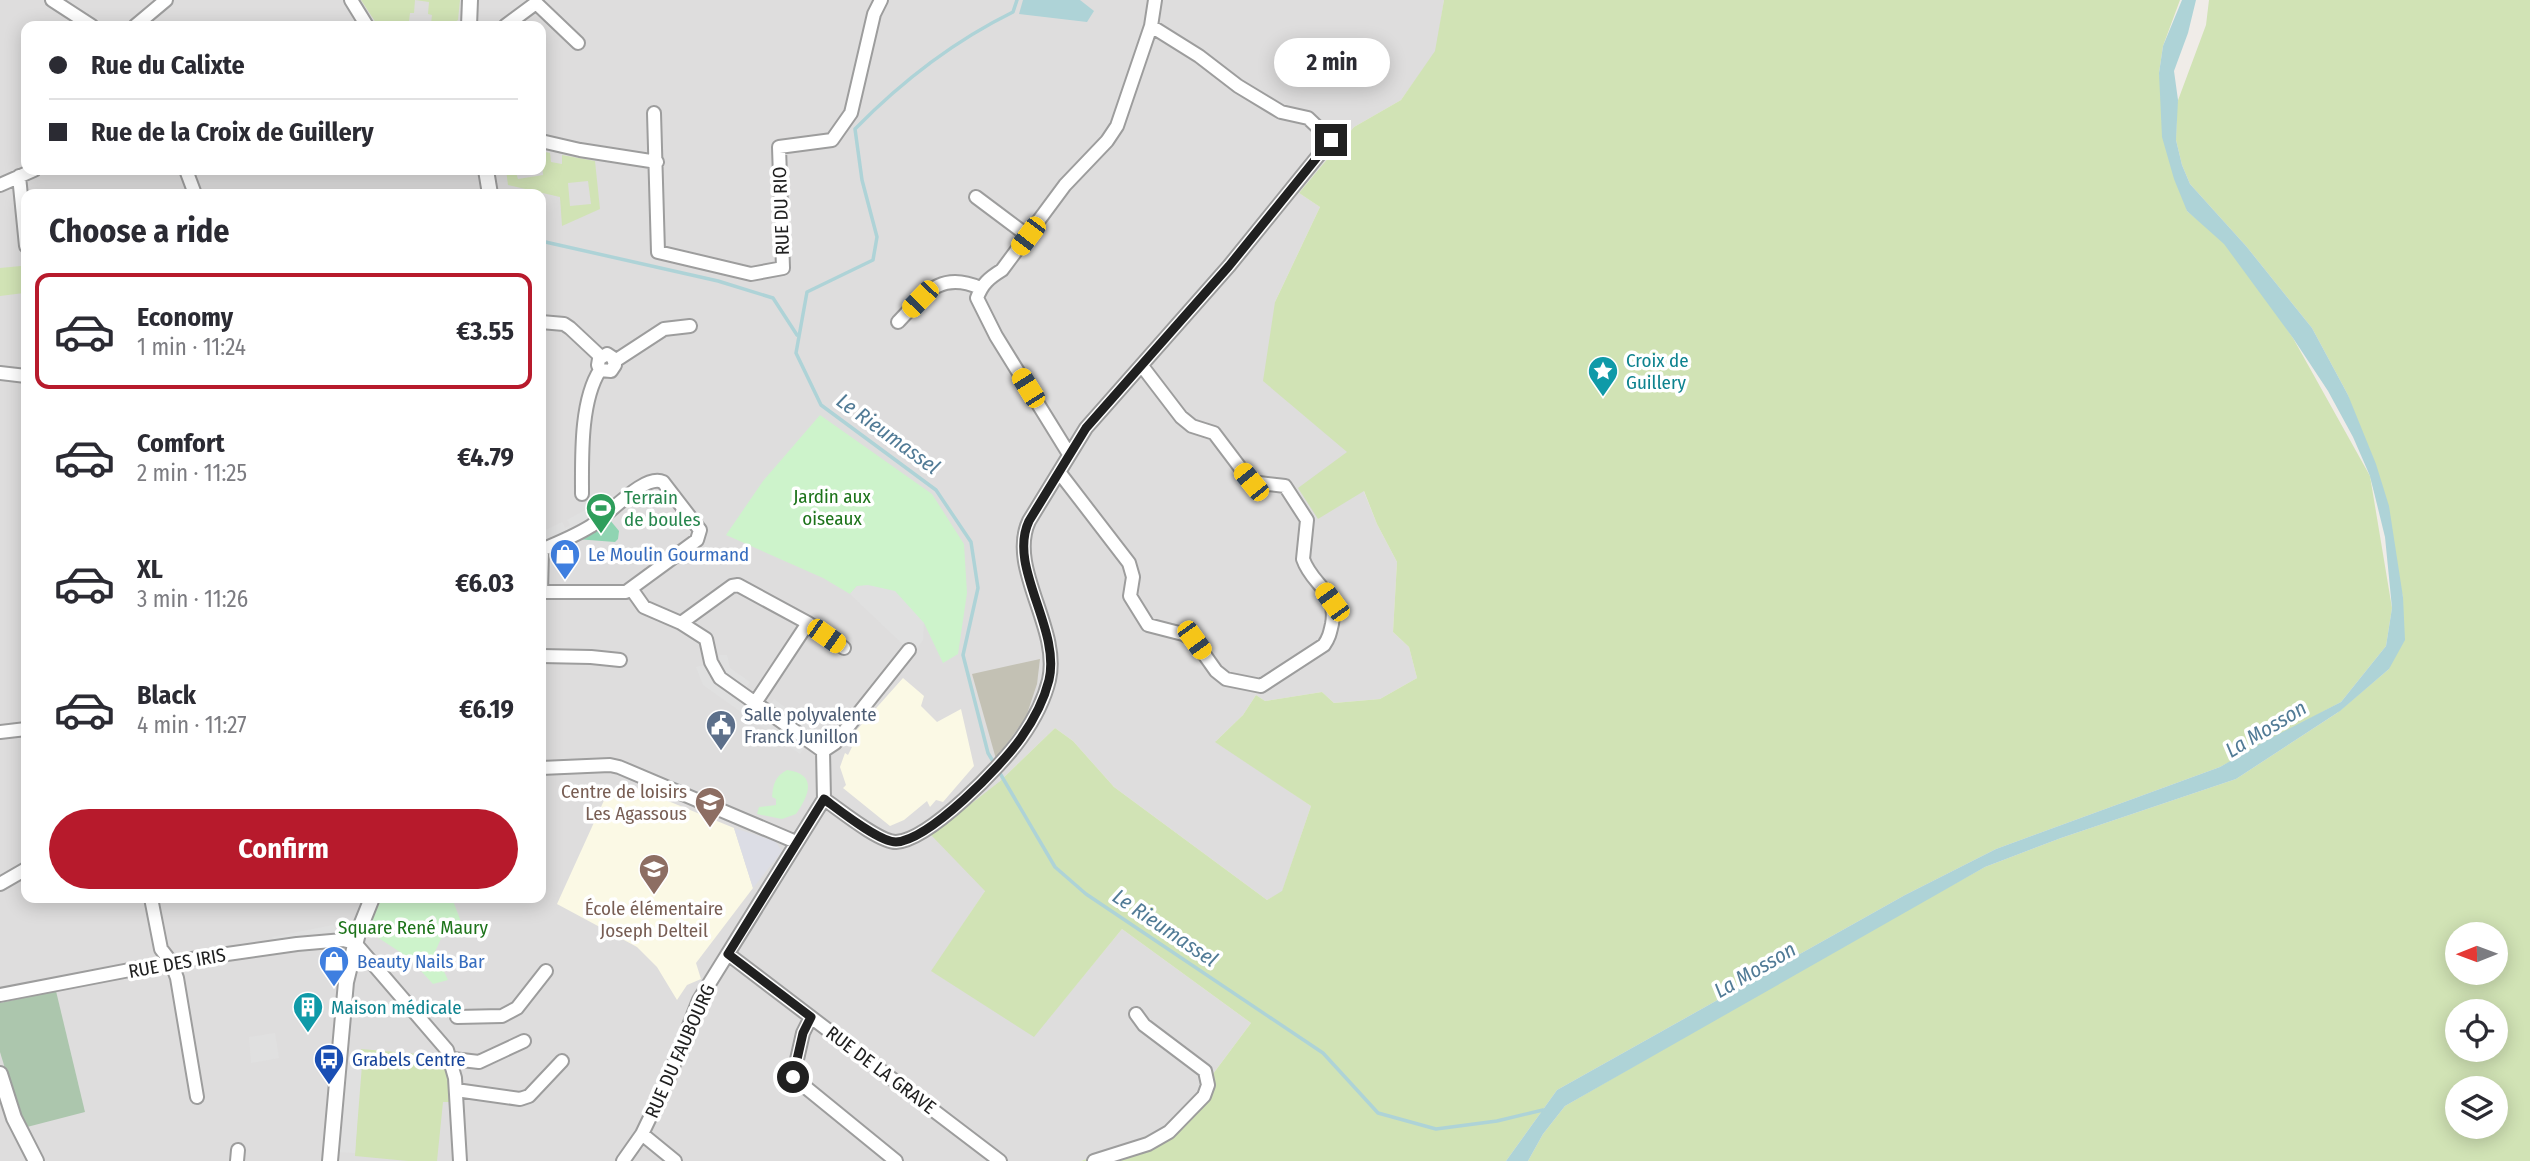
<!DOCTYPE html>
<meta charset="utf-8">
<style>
body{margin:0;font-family:"Fira Sans Condensed",sans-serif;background:#f7f7f7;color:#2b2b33;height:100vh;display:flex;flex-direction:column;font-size:26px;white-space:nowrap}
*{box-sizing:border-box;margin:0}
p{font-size:23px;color:#7c7c81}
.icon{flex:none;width:38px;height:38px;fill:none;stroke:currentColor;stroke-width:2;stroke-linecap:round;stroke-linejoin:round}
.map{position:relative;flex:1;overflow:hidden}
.details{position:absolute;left:21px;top:189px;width:525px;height:714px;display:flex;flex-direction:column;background:#fff;border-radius:14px;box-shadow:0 4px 18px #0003}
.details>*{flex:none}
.top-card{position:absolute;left:21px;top:21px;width:525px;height:154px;border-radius:14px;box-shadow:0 4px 18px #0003;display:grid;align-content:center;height:154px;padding:0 28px;background:#fff}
.needle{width:46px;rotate:269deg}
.tools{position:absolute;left:2445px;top:922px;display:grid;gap:14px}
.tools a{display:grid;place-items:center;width:63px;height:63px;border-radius:50%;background:#fff;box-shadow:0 4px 18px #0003;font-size:35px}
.end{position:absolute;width:32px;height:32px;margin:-16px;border:9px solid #202020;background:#fff;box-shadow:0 0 0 4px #fff}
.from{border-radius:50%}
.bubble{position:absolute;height:49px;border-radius:24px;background:#fff;box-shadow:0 4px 18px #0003;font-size:23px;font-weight:700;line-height:49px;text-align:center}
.car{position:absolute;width:21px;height:42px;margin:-21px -10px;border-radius:9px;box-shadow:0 0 5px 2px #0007;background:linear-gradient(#f5c518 24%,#345 0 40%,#f5c518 0 76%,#345 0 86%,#f5c518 0)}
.top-card b{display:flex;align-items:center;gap:24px;height:66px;font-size:26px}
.top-card b+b{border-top:2px solid #e1e1e2}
.top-card i{width:18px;height:18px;background:#2b2b33}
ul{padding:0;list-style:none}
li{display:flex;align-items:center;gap:21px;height:116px;margin:0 14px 10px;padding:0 14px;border:4px solid transparent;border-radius:14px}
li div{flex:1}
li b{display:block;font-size:26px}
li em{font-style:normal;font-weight:700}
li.current{border-color:#b71a2c}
li>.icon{width:63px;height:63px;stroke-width:1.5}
h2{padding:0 28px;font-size:32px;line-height:84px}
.cta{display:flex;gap:14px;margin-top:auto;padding:14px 28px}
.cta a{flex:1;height:80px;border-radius:42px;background:#b71a2c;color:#fff;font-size:28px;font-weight:700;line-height:80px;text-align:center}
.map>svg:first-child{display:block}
.residential{fill:#dedddd;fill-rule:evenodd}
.education{fill:#fbf9e5}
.construction{fill:#c3c1b4}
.grass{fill:#d1e3b5;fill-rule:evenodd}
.cemetery{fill:#acc6ad}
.park{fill:#cdf3cb}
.pitch{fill:#90d4b2}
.parking{fill:#e0e0e0}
.plaza{fill:#dcdde5}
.water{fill:#aed3d7}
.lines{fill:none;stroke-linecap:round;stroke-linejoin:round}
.stream{stroke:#aed3d7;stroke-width:3.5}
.minor-casing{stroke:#9d9d9d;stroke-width:16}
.tertiary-casing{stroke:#9d9d9d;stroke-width:18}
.minor{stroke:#fff;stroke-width:12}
.tertiary{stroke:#fff;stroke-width:14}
.route{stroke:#202020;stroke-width:9}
.labels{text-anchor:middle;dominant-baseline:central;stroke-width:7;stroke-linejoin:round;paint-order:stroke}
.street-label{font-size:19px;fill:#202020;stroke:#fff}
.culture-label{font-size:19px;fill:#0d838f;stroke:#fff;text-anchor:start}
.park-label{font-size:19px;fill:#1d731a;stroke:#fff}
.leisure-label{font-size:19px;fill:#27864d;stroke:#fff;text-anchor:start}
.shop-label{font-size:19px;fill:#366cbe;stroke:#fff;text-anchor:start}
.service-label{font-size:19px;fill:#4e5e75;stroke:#fff;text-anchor:start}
.education-label{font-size:19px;fill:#785e54;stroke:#fff;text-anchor:end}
.transit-label{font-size:19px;fill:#164399;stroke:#fff;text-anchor:start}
.water-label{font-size:21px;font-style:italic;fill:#517b96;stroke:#fff}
</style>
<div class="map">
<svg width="2530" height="1161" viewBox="0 0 2530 1161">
<rect width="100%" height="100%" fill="#f0ece8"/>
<!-- residential -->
<path class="residential" d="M0 0H1444L1436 51 1401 100 1354 127 1299 193 1320 207 1275 302 1348 452 1377 524 1397 562 1393 632 1409 647 1417 678 1380 699 1334 703 1322 692 1265 701 1256 695 1243 715 1216 741 1311 806 1282 892 1267 900 1114 787 1073 741 1055 728 999 782 985 891 932 971 1034 1036 1122 929 1251 1023 1198 1094 1167 1126 1134 1142 1081 1161H0ZM26 26H541V170H26ZM26 194H541V898H26Z"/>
<!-- education -->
<path class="education" d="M903 678 924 696 921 706 937 722 961 709 974 766 943 802 936 800 930 807 927 801 904 820 890 826 843 788 846 785 840 767 845 753 848 755 852 747 845 743Z
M634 787 734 828 753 888 696 963 701 979 687 985 677 1000 657 967 637 947 557 904 606 796Z"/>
<!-- construction -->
<path class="construction" d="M1040 659 1037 684 1026 717 996 759 972 674Z"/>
<!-- grass -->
<path class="grass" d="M361 0H460L458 20 449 26H378ZM415 0 429 2 428 14 432 15 431 24 409 21 410 13H414Z
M1444 0H2180L2163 46 2159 73 2187 211 2232 248 2293 338 2370 476 2392 608 2386 646 2341 702 2220 767 1996 849 1905 895 1557 1090 1506 1161H1081L1134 1142 1167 1126 1198 1094 1251 1023 1122 929 1034 1037 931 971 985 891 931 835 999 782 1055 728 1073 741 1114 787 1267 900 1282 891 1311 806 1215 742 1243 715 1256 695 1265 701 1322 692 1334 703 1380 699 1417 678 1409 647 1393 632 1397 562 1377 524 1364 491 1318 519 1298 488 1347 452 1263 381 1275 302 1320 207 1299 193 1354 127 1401 100 1435 51Z
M2209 0H2530V1161H1528L1543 1134 1565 1106 1845 944 1985 867 2061 838 2236 779 2337 713 2389 669 2403 597 2348 395 2312 328 2246 246 2190 184 2182 165 2176 140 2177 103 2206 25ZM2457 934H2496V973H2457ZM2457 1012H2496V1050H2457ZM2457 1088H2496V1127H2457Z
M541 151 550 153 551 162 562 164V155L595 161 600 209 562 226 560 197 508 185 506 170H510L511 174 516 173 518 179 543 175ZM588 181 591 204 570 206 568 183Z
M21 266 24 293 0 296V268Z
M361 1049 442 1056 448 1069 451 1102H443L437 1161H408L355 1156Z"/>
<!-- cemetery -->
<path class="cemetery" d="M56 991 85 1112 27 1127 21 1121 0 1052V1003Z"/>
<!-- park -->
<path class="park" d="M820 415 932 494 964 544 967 593 958 654 943 663 924 623 857 586 850 594 823 578 726 535 763 481Z
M787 770C818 774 809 795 796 814L782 819 757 814 759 807 776 805V799L772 797C773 785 775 776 787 770Z
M381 898H452L463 927 443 934 435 952 448 980 433 984 409 958 368 931Z"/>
<!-- pitch -->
<path class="pitch" d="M610 520 619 531 618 539 615 542 576 539Z"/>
<!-- parking -->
<path class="parking" d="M620 496 623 501 542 549 541 566V532L562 522 565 528 570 525 567 520 605 499Z
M868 585 895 591 924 623 923 640 913 654 850 594 857 586Z
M719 655H727L730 668 750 682 745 690 722 673Z
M705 665 712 681 749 706 744 714 703 685 696 667Z
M774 699 822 735 817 741 769 706Z
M754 711 805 747 800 754 749 718Z
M333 925 339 933 277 943 272 937Z
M275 1033 279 1058 251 1063 249 1037Z
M343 1064 362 1065 355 1153 336 1152Z"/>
<!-- plaza -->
<path class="plaza" d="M734 828 775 841 782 851 753 888Z"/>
<!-- water -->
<path class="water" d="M1023 0H1080L1094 11 1087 22 1019 14Z
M2182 0H2196L2188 33 2174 71 2178 100 2176 140 2182 165 2190 184 2246 246 2312 328 2348 395 2376 464 2389 506 2403 597 2405 640 2389 669 2340 711 2236 779 2061 838 1985 867 1565 1106 1543 1134 1528 1161H1506L1557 1090 1905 895 1996 849 2220 767 2265 741 2341 702 2386 646 2392 608 2385 537 2370 476 2353 437 2328 391 2293 338 2224 244 2187 211 2174 179 2162 137 2159 73 2163 46Z"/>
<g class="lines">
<!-- stream -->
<path class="stream" d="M541 241 718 281 773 298 797 335
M994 763 988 753 963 655 978 588 971 542 936 490 821 405 796 353 807 292 873 260 877 237 862 180 855 129C902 81 952 42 1013 12L1017 0
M998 770 1055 867 1086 894 1323 1053 1378 1113 1436 1129 1497 1121 1543 1110"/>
<!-- minor casing -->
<g class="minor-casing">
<path id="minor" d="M52 0 92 26
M351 0 367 26
M135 26 166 0
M505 26 536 3 578 43
M654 113 658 252 751 274 783 268 779 147 832 140 851 113 874 14 881 0
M541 141 580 150 657 162
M186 170 195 194
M19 176 26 246
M0 185 34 170
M976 197 1028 236
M541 322 564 324 570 328 601 357
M898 322C924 295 940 270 980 288
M615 361 664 329 690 326
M0 373 26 376
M1069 454 996 336 977 298C982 284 989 278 1002 270L1065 185 1107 141 1117 126 1151 26 1155 0
M1059 472 1129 563 1133 577 1130 596 1148 625 1183 634 1194 640 1216 671 1226 679 1261 686 1324 645C1329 638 1330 633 1332 624 1338 590 1312 586 1303 559L1307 520 1285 486 1251 482 1214 433 1192 426 1181 417 1142 366
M582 494C582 457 580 401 600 370L598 365 599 359 607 354 613 358 615 365 611 371 600 370
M541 550C558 543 575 536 591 526 608 516 644 473 663 482L700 530 697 540 626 592H541
M632 590 644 607 681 623 706 639 711 662 720 678 823 751 824 799
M541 592 542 549
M681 623 732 586 738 585 808 623 755 703
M808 623 844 648
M541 656 591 657 620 660
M0 732 26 729
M823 751 835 743 909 650
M541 768 610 765 619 767 796 842
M824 799C840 810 879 842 896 842 930 840 1002 765 1021 738 1033 721 1044 701 1049 680 1061 628 1007 568 1029 521L1086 428 1229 266 1331 140 1308 118 1281 112 1238 86 1199 56 1151 26
M0 884 26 869
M151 898 161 949 171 962 177 978 197 1097
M728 954 1000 1161
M0 995 171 962 297 944 343 940 355 943 447 1050 455 1078 460 1161
M457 1017 502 1016 517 1008 546 971
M811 1017 803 1033 793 1077 896 1161
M453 1059 479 1062 524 1041
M456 1090 520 1099 529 1096 562 1061
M642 1134 675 1161
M237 1161 238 1150
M623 1161 642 1134 667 1082 699 1000 824 799
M1094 1161 1148 1144 1169 1132 1204 1096 1208 1085 1205 1071 1144 1025 1136 1014"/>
</g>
<!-- tertiary casing -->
<g class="tertiary-casing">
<path id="tertiary" d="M469 26 470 0
M486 170 490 194
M0 1074 14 1118 36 1161
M330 1161 346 982 358 933 372 898"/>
</g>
<!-- minor -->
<use href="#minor" class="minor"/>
<!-- tertiary -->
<use href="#tertiary" class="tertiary"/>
</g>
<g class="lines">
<!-- route -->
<path class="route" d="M793 1077 803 1033 811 1017 728 954 824 799C839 810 879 842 896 842 930 840 1002 765 1021 738 1033 721 1044 700 1049 680 1061 628 1007 567 1029 521L1086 428 1229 266 1331 140"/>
</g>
<!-- icons -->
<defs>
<g id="sight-pin" transform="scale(1.575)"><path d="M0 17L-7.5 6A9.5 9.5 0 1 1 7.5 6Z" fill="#0f9aa8" stroke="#fff"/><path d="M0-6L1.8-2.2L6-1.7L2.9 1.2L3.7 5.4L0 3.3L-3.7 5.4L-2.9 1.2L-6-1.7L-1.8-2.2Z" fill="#fff"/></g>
<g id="stadium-pin" transform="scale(1.575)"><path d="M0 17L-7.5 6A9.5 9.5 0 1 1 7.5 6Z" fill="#2e9e5b" stroke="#fff"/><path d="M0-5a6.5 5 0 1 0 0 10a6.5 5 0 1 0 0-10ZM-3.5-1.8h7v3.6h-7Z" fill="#fff"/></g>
<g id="shop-pin" transform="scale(1.575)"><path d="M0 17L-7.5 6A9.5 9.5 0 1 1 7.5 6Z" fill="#3f7fe0" stroke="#fff"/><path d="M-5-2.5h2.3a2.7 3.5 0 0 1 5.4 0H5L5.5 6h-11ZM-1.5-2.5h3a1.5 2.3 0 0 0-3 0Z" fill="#fff"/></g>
<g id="civic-pin" transform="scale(1.575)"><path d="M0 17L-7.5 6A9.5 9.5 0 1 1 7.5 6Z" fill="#5c6f8a" stroke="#fff"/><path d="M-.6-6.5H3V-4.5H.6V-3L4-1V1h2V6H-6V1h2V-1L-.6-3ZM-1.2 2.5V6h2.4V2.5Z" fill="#fff"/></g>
<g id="school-pin" transform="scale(1.575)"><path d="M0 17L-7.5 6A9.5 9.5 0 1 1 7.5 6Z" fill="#8d6e63" stroke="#fff"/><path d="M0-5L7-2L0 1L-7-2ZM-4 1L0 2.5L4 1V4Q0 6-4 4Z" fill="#fff"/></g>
<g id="building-pin" transform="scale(1.575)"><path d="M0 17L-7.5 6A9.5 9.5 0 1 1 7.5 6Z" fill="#0f9aa8" stroke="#fff"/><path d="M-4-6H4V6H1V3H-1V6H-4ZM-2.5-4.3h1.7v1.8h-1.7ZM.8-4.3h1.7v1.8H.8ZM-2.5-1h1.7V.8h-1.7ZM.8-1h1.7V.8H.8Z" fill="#fff"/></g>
<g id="bus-pin" transform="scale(1.575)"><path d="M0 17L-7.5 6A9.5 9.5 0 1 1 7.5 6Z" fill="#1a4fb4" stroke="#fff"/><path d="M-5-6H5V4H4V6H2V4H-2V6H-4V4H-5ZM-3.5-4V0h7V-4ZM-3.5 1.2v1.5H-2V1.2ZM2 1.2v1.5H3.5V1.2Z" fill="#fff"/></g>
</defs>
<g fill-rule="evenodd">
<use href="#sight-pin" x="1603" y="371"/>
<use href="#stadium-pin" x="601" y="508"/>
<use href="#shop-pin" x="565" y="554"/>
<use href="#civic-pin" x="721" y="725"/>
<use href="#school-pin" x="710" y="802"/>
<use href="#school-pin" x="654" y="869"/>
<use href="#shop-pin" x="334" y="961"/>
<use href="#building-pin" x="308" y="1007"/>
<use href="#bus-pin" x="329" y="1059"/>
</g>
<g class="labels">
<!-- street labels -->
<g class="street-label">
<text transform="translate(781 211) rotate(-92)">RUE DU RIO</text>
<text transform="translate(177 963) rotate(-10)">RUE DES IRIS</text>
<text transform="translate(680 1051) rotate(-66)">RUE DU FAUBOURG</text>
<text transform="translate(881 1070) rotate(37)">RUE DE LA GRAVE</text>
</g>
<!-- culture labels -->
<g class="culture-label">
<text x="1626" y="360">Croix de<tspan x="1626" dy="22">Guillery</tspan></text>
<text x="331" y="1007">Maison médicale</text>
</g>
<!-- park labels -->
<g class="park-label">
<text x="832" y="496">Jardin aux<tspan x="832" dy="22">oiseaux</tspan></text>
<text x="413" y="927">Square René Maury</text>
</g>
<!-- leisure labels -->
<g class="leisure-label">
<text x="624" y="497">Terrain<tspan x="624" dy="22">de boules</tspan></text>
</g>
<!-- shop labels -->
<g class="shop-label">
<text x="588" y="554">Le Moulin Gourmand</text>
<text x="357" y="961">Beauty Nails Bar</text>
</g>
<!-- service labels -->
<g class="service-label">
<text x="744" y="714">Salle polyvalente<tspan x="744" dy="22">Franck Junillon</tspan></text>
</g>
<!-- education labels -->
<g class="education-label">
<text x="687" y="791">Centre de loisirs<tspan x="687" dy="22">Les Agassous</tspan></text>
<text x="654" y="908" text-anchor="middle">École élémentaire<tspan x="654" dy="22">Joseph Delteil</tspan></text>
</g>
<!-- transit labels -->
<g class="transit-label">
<text x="352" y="1059">Grabels Centre</text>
</g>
<!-- water labels -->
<g class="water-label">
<text transform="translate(888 434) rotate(36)">Le Rieumassel</text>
<text transform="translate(2266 729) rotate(-31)">La Mosson</text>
<text transform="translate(1165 928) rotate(34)">Le Rieumassel</text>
<text transform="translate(1755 970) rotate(-30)">La Mosson</text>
</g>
</g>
</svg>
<div class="tools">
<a><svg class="needle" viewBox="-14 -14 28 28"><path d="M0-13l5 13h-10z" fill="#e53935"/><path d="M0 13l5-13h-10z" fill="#7c7c81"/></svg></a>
<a><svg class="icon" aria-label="locate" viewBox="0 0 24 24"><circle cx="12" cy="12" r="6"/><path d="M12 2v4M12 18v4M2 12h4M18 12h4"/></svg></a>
<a><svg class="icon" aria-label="layers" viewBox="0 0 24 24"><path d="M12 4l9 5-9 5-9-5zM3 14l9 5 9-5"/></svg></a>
</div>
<i class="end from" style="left:793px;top:1077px"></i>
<i class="end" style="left:1331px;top:140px"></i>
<div class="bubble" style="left:1274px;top:38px;width:116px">2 min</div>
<i class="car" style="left:1028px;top:236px;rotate:217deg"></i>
<i class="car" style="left:920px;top:299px;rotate:224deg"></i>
<i class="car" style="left:1028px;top:388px;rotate:328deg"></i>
<i class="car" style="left:1251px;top:482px;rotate:321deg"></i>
<i class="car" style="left:1332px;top:602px;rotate:324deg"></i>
<i class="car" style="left:826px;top:636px;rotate:125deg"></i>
<i class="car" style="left:1194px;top:640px;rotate:144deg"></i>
<div class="top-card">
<b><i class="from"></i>Rue du Calixte</b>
<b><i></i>Rue de la Croix de Guillery</b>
</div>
<section class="details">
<h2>Choose a ride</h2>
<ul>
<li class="current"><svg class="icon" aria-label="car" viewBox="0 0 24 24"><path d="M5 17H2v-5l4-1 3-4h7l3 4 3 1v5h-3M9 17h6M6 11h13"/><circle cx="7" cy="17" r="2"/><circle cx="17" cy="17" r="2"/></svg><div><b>Economy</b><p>1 min · 11:24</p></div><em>€3.55</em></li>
<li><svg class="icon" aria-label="car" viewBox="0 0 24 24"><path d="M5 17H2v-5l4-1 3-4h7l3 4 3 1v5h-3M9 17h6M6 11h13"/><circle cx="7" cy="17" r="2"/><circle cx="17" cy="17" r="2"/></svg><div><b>Comfort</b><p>2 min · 11:25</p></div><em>€4.79</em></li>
<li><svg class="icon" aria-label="car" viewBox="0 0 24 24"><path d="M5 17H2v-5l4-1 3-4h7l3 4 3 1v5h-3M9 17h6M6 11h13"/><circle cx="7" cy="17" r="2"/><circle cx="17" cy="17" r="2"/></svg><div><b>XL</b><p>3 min · 11:26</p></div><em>€6.03</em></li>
<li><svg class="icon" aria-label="car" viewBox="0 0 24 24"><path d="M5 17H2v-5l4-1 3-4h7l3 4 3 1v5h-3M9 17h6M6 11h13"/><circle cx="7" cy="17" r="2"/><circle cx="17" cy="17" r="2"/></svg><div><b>Black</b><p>4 min · 11:27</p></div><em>€6.19</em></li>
</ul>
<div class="cta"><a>Confirm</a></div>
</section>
</div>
